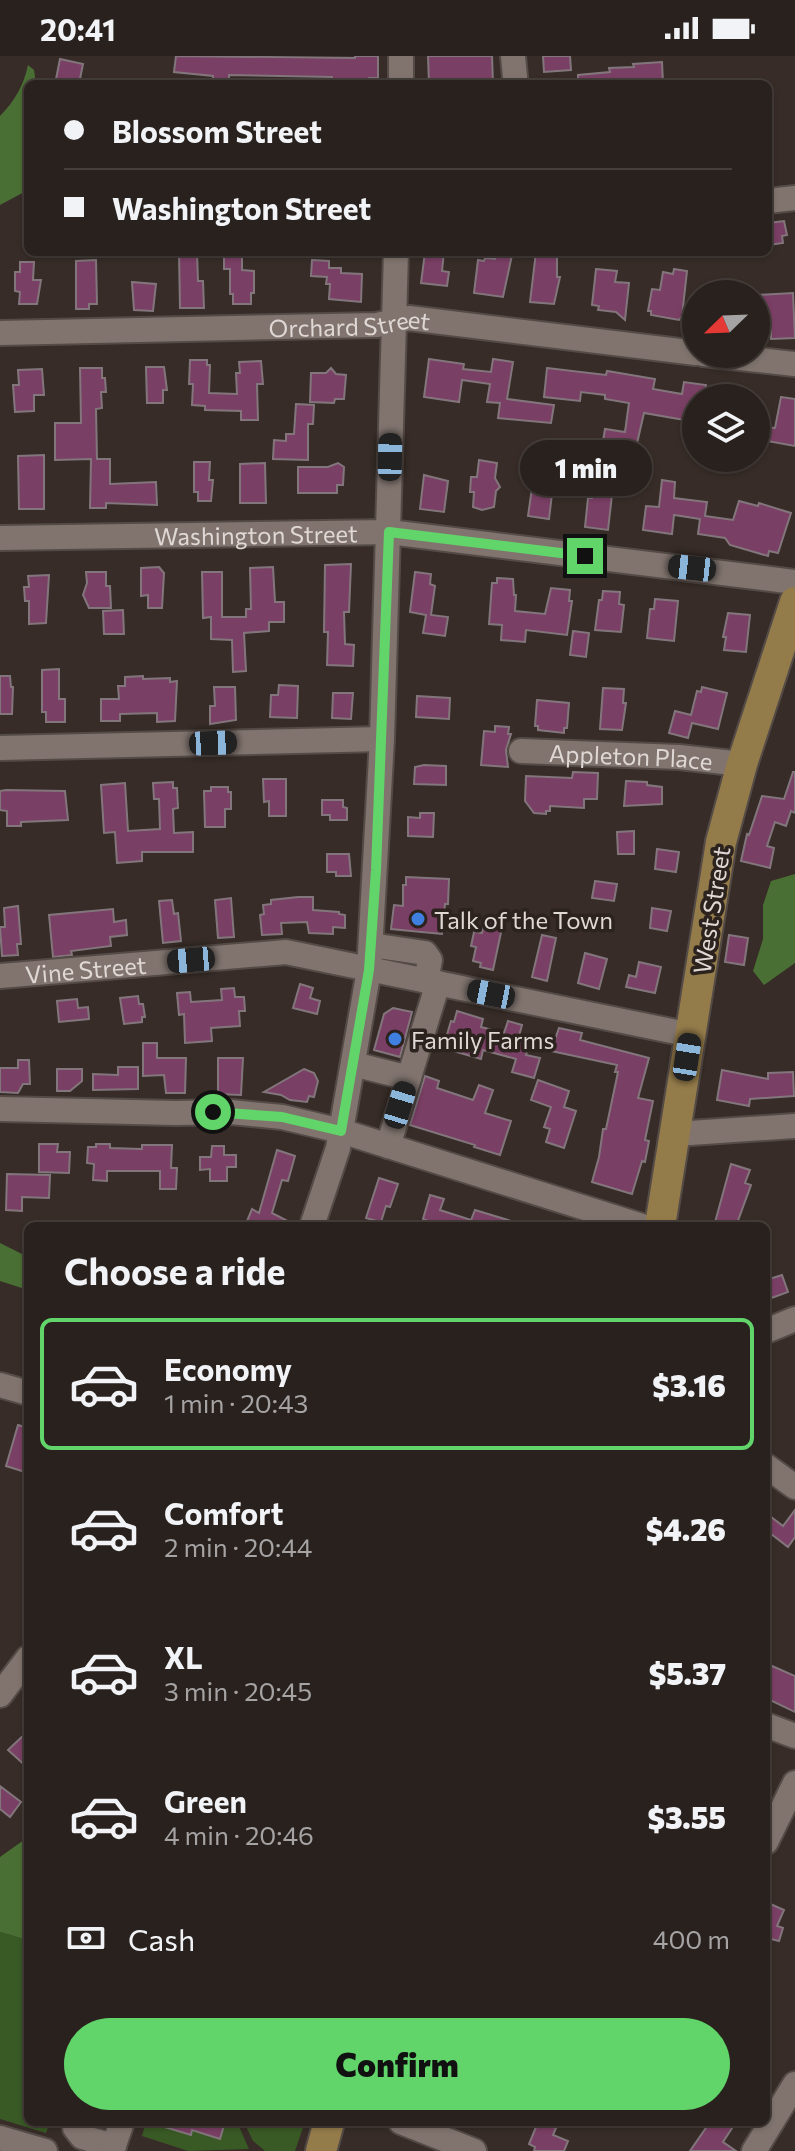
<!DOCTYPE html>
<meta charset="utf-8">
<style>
body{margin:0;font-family:Commissioner,sans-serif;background:#352e2a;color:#f1f3f6;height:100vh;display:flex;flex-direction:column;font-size:30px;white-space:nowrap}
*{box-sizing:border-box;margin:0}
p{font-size:26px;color:#a5a3a4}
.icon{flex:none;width:44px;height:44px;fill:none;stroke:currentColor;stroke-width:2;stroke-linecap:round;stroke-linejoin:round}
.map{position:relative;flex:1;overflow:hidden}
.drawer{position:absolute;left:24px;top:1166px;width:746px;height:904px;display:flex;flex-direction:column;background:#29211d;border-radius:12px;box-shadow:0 2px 6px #0004,0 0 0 2px #453e3b}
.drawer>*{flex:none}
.hud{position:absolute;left:24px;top:24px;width:748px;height:176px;border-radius:12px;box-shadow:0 2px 6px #0004,0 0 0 2px #453e3b;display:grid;align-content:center;height:176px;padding:0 40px;background:#29211d}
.needle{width:52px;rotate:247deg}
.controls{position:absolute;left:682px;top:224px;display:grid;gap:16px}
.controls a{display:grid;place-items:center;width:88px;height:88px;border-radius:50%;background:#29211d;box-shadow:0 2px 6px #0004,0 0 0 2px #453e3b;font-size:40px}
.end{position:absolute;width:36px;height:36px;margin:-18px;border:10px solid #61d56a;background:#111;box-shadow:0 0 0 4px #111}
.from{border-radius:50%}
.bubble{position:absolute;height:56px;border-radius:28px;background:#29211d;box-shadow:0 2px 6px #0004,0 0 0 2px #453e3b;font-size:26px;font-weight:800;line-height:56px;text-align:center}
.car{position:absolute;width:24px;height:48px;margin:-24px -12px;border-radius:10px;box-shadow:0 0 6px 2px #0007;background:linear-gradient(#222 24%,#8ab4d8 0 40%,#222 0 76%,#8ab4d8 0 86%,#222 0)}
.hud b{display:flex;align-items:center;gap:28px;height:76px;font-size:30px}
.hud b+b{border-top:2px solid #453e3b}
.hud i{width:20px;height:20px;background:#f1f3f6}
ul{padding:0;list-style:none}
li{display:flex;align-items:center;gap:24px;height:132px;margin:0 16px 12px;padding:0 24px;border:4px solid transparent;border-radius:12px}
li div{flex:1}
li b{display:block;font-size:30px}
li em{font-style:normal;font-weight:800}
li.on{border-color:#61d56a}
li>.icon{width:72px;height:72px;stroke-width:1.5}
h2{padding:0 40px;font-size:36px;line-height:96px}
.pay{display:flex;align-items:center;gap:20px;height:88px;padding:0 40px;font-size:30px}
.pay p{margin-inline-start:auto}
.cta{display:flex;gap:16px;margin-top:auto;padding:16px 40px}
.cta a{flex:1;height:92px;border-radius:48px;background:#61d56a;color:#111;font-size:32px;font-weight:800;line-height:92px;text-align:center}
.status{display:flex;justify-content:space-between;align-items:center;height:56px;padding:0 40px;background:#29211d;direction:ltr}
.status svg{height:22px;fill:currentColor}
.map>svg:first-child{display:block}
.green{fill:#395925}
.forest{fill:#4a6f34}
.building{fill:#7a3f64;stroke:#82767c;stroke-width:2}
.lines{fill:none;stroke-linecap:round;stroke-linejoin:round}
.minor-casing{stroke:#544b47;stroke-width:28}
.major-casing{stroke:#544b47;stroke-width:34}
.minor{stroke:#81746e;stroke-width:24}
.major{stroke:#947b4a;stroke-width:30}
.route{stroke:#61d56a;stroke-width:10}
.shop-dot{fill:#3f7fe0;stroke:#2c221e;stroke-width:3}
.labels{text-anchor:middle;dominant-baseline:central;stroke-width:7;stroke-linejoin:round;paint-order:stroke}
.street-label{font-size:24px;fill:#dfd8d5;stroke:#2c221e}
.poi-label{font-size:24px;fill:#dfd8d5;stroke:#2c221e;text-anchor:start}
</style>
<div class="status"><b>20:41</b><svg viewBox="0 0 49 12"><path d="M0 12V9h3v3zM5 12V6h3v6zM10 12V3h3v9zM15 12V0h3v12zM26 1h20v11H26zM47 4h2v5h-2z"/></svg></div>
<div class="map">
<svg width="795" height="2095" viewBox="0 0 795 2095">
<rect width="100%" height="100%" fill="#372c27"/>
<!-- green -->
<path class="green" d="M0 1876 28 1884V2066H50L46 2077 0 2063Z
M146 2066H157V2068L190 2079 192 2074 220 2083 225 2066H237L249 2093 188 2095 142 2080Z
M244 2066H305L295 2095H265L253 2085Z"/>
<!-- forest -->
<path class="forest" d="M28 9 34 14 36 28H28V134L0 149V60C14 46 24 29 28 9Z
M795 818V907L764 929 753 915 763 883V849L771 825Z
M0 1187 28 1201V1234L0 1225Z
M28 1781V1884L0 1876V1801Z"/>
<!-- building -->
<path class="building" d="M176 0 355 2V0H378V22H369V28H332V21L229 19V26H213V20L174 16Z
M428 0H492L493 27 429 28Z
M543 0H570L571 14 544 16Z
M60 3 83 8 79 28H55Z
M662 6 663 28H578V19L610 16 609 12 634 11 633 8Z
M784 165 787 179 782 180 783 187 768 189V167Z
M179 196H197L198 225H203L204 252H180Z
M425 196H444L442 215 449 216 447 230 421 227Z
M536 196H557V221H560L554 248 530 246Z
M496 197 512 199 503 241 474 237 478 204 484 205 485 202 495 203Z
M224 199H242V214L254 215V237H251V248H233V238H230V213H224Z
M96 204 97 248H89V253H76V205Z
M312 204 329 205V212H341V217L362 218 361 246 329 243 330 228H326L327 221 311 220Z
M20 206H34L33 224H41L37 248H19L20 236 15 235V216H20Z
M596 213 617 215 615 226 629 227 625 264 616 256 598 254 599 250 592 249Z
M674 213 687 215 682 260 679 264 651 259V255H648L652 233 660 234 663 216 673 218Z
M132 226 156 228 153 255 134 254Z
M793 237 795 282 771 283V272H760L756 239Z
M429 303 464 308 463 313 491 316 493 303 513 306 507 343 554 349 551 367 498 362 500 347 487 346 490 328 462 324 459 346 424 341Z
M190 304H207V309H210L209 337 237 338 236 317H240L239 306 261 305 263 328H257L258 364H241V355L205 354V350L192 349 193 328H189Z
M146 311H164L167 334H163V347H147Z
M80 312H102V322H105L106 336H101L102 352 96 353 97 403H110V428L156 426 157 449 106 447V452H90L91 403 55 404V367H81Z
M331 312 336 318 346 319 344 343H335L334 347 310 346 311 317H326Z
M547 312 606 319 607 315 655 323 653 333 682 338 684 326 706 329 704 342H696V366L644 357 635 396 602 391 605 373 625 376 629 347 605 343V339L581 336 580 345 544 341Z
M42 313 44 339H34V355L15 356 13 329H19L18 314Z
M781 341 795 343V390L756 383V370L775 372Z
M296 348 314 349 313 368H308V404L273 403 274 384 286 385V378H294Z
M44 399V453H19L18 400Z
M479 404 497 407 495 422 500 431 496 435 494 451 482 454 473 451 474 436H470L471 421H477Z
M194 406H210L209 424H213L211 445H198V436H194Z
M265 407 266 447H240V408Z
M338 407 344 411 343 429H337V437H298V411H328Z
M535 411 548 413 546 428 551 429 549 437 552 438 549 463 528 460Z
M424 419 448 425 444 456 420 453Z
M595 419 611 422 610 430H613L608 474 585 471 588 442H592Z
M662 424 675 426 674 442 707 446 705 460 733 464 739 445 758 450 759 447 791 457 778 497 769 495 768 500 730 489 725 482 698 478 700 463 674 459 672 478 643 474 646 450 659 451Z
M351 508 349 556H344L345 588 354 589 353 610 327 609 328 576H324L325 509Z
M159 511 164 517 162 552H148V539L141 540V512Z
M273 511 275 546H284V566H269V575L244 577 246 615 233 616 232 584 211 583V561L203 562 202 516H222V561H246V553H251L250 512Z
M86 516H106V530H110L111 552H89L83 539 87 527Z
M415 516 431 518 430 528 435 530 431 559 448 561 445 580 423 577 426 559 410 556Z
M49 519 46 567 29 568V545H25L24 531H29L28 520Z
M497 522 513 523 514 539H516L515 555 545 558 551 532 570 534 569 545H572L567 579 526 574 525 586 501 584 502 569 489 568 492 527H497Z
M603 535 620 536 619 548 624 549 621 576 595 574 599 544H602Z
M655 543 678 545 674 585 647 582 650 553H654Z
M123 554 124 578H104L103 555Z
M728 557 750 559 746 596 724 594 726 581H723Z
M573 575 589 577 586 601 570 599Z
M59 613V643H65V666H46V656H42V614Z
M0 620H10L11 631H13L12 658H0Z
M143 620V623L170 622V626L177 625 175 665 157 666V657L120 658V665H101V643H119L118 630H125V621Z
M279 629 298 630 297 662 270 661 271 639H278Z
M214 631H235L236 664 210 668V650H215Z
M702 631 727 637 718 673 692 667 688 682 669 677 675 655 691 659 697 635 701 636Z
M603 632 624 633 623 647H626L622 674 600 673Z
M333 637H353L351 663 332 662Z
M417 640 450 642 449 663 416 661Z
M537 644 569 647 567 672H564V677L538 674V670H535Z
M495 670 509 671 508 678H511L506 694 508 711 481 709 484 675 495 676Z
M424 709 446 710V729L414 728 415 711Z
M573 716 598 717 597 743H584V752L550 750V755H546V758L534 757 525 745 526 720 572 722Z
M793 716H795V757L791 755 786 770 775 766 767 790 774 792 770 812 741 805 747 778 749 779 762 740 784 743Z
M263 723H286V760H269V745L264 746Z
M626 725 647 726V729L662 731V748L624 750Z
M173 726V732H177L178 752 173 753 174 777 193 776V796H142V805L117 807 115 776 104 777 101 729 125 727 128 775 160 773 159 743H154L153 727Z
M211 731H228V736H231V753H225V771H205L204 735H211Z
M6 734 65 735 68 764 21 766V770H7V755L0 754V735Z
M322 744H343V751L347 752V764H330V759H322Z
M420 757H434L433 781 408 780V761L420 762Z
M634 775V798H618L617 776Z
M657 793 679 796 676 816 655 813Z
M327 798H349L351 820H336V816H327Z
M406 821 449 823 448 848H445L442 878 391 873 394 849 403 850V829H406Z
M595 825 617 828 614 845 592 842Z
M298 841H313V854L339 856V858L345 859V872L333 871V878L309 877 307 866 281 867 282 878 262 879 260 859 264 858 263 849 271 848V844Z
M231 842 234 881 218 882 215 844Z
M172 844 174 858 178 857 181 885 163 887 159 845Z
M18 850 21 888H17L18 899 2 900 0 871H5L4 852Z
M652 852 671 855 667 875 650 872Z
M113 853 114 866 126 864 127 879 110 881 111 890 71 895 72 899 53 901 49 859Z
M485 863 503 867 493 914 480 911 481 907 473 905 476 891 471 890 474 876 482 877Z
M542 879 556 882 547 925 532 921Z
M729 879 748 882 744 909 725 906Z
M585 897 607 903 599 933 578 927Z
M639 906 661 911 655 937 626 931 629 919 636 921Z
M300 928 313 932 310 942 320 945 317 958 293 952Z
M234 932 235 941H244L245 955H239L240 970 211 972 212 985 185 987 184 958 179 959 177 937 190 936 191 946 222 944 221 933Z
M138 940 139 948H143L145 961H142V966L124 968 120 942Z
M77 943 78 952 88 951 89 963 59 966 57 945Z
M393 952 412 956 400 1001 374 994 384 958Z
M457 955 483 963 481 971 504 977 508 965 522 969 519 980 530 983 526 999 540 1002 534 1022 512 1016 516 1003 483 994 481 1003 443 992 451 965 454 966Z
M559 972 582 977 580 984 584 985 649 1002 638 1042 653 1045 645 1084 649 1085 645 1106 642 1105 632 1138 592 1126 599 1101 603 1073H606L618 1016H615L617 1009 551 995Z
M143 987H157V1002H186L185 1037H166L164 1019 143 1020Z
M218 1002H243L241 1039 218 1038Z
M18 1004H29L30 1028H23L18 1037 0 1036V1012H18Z
M118 1011H138V1033L93 1034V1018L118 1019Z
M57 1013H82V1025L70 1035H57Z
M304 1013 314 1017 318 1025 314 1041 309 1040 307 1046 290 1044 281 1039 264 1036Z
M722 1014 768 1023V1017L793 1016 794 1040 750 1043 749 1050 717 1044Z
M425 1020 439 1025 437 1032 473 1044 479 1029 493 1034 485 1057 511 1065 500 1099 474 1091 475 1089 410 1069Z
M538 1024 569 1035 564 1051 576 1055 564 1092 546 1086 550 1073 544 1071 551 1051 531 1044Z
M39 1088H58L57 1096H70L69 1117 39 1116Z
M96 1088H110V1092L142 1093V1089H172L171 1112H177L176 1133H160V1115H107V1125L93 1124 94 1108 87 1107 88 1091H96Z
M212 1090H224V1099H236V1111H227V1125H210V1113L200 1114V1101H211Z
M277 1094 295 1100 288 1125 282 1124 272 1157 297 1170H245L252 1153 259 1157Z
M731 1108 750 1114 745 1127 751 1129 736 1170H714Z
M7 1118 50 1119 49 1142 22 1141V1155L6 1154Z
M379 1122 398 1128 390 1151 386 1150 381 1166 366 1162Z
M430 1139 444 1143 440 1154 471 1164 475 1154 518 1167V1170H430L431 1166 423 1163Z
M782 1219 788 1236 766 1244V1224Z
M18 1369 28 1372V1417L6 1410Z
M795 1454V1481L788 1491 766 1474V1457L783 1470Z
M772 1610 795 1620V1656L766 1642V1621Z
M28 1675V1712L8 1694Z
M0 1730 21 1746 10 1761 0 1753Z
M766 1846 784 1854 777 1870 783 1872 779 1885 771 1883 766 1895Z
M158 2066H225L220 2083 192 2074 191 2079 158 2069Z
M538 2066 556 2072 553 2079 568 2085 564 2095H534L535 2091 529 2088Z
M710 2066H736L723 2086 736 2095H690Z"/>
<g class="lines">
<!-- minor casing -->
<g class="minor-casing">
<g id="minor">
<path d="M513 0 515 21"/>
<path d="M401 28V0"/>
<path d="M768 145 795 142"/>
<path id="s1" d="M0 277 377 269 409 262 696 297"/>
<path d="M703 298 795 308"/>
<path id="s2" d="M0 482 389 476 795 526"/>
<path d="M0 692 382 683"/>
<path id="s3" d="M521 695 679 701 742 708"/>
<path d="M371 889 425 897 430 904 426 925"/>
<path id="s4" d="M0 920 286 896 691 979"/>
<path d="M353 1008 409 1022"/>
<path d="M0 1053 176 1057 231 1056 282 1061 341 1075 642 1170"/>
<path d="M675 1078 795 1070"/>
<path d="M388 1090 438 927"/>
<path d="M312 1170 338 1092 369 914 382 683 396 196"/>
<path d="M766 1275 795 1263"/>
<path d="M0 1329 28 1337"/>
<path d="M766 1410 795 1431"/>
<path d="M0 1639 28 1602"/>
<path d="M766 1669 795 1680"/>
<path d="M766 1786 795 1727"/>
<path d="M76 2066 75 2072 82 2081 114 2090"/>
<path d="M401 2066 474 2095"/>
<path d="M0 2082 45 2095"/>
<path d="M112 2095 122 2066"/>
<path d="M754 2095 795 2028"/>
</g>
</g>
<!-- major casing -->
<g class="major-casing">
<path id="major" d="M660 1170 721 786 742 708 795 546
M321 2095 329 2066"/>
</g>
<!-- minor -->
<use href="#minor" class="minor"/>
<!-- major -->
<use href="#major" class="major"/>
</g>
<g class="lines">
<!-- route -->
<path class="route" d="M213 1056 282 1061 341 1075 369 914 376 814 389 476 585 500"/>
</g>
<!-- markers -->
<g class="shop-dot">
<circle cx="418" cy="863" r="8"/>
<circle cx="395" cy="983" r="8"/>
</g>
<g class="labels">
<!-- street labels -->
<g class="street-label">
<text stroke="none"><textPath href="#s1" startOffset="350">Orchard Street</textPath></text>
<text stroke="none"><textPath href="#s2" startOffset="256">Washington Street</textPath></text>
<text stroke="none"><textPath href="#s3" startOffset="110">Appleton Place</textPath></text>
<text transform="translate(711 854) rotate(-81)">West Street</text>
<text stroke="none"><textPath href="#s4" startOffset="86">Vine Street</textPath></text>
</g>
<!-- poi labels -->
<g class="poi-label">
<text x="434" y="863">Talk of the Town</text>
<text x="411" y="983">Family Farms</text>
</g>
</g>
</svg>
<div class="controls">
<a><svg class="needle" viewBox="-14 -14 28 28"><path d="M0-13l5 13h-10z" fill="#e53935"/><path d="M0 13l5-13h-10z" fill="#a5a3a4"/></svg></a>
<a><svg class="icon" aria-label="layers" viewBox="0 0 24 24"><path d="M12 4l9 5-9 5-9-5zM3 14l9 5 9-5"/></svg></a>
</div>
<i class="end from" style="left:213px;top:1056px"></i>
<i class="end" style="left:585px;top:500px"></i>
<div class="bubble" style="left:520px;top:384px;width:132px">1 min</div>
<i class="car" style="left:390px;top:401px;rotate:1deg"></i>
<i class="car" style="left:692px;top:512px;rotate:276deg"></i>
<i class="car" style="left:213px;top:687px;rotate:88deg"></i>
<i class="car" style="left:191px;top:904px;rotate:265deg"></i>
<i class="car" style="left:491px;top:938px;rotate:281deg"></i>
<i class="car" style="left:687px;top:1001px;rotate:9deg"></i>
<i class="car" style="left:400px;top:1049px;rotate:17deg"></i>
<div class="hud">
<b><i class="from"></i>Blossom Street</b>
<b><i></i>Washington Street</b>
</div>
<section class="drawer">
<h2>Choose a ride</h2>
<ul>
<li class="on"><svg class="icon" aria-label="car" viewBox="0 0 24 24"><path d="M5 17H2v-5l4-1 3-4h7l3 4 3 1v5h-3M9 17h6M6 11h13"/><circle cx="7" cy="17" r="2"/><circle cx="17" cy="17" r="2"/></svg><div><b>Economy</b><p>1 min · 20:43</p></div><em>$3.16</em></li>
<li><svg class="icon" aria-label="car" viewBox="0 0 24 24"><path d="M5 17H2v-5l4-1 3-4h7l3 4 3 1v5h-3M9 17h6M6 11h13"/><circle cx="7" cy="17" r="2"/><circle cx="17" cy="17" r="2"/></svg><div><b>Comfort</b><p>2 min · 20:44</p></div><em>$4.26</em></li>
<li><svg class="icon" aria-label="car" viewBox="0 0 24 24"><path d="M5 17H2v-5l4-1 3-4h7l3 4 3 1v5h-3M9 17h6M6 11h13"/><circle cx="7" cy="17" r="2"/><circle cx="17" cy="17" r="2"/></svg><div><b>XL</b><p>3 min · 20:45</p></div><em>$5.37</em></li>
<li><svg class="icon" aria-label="car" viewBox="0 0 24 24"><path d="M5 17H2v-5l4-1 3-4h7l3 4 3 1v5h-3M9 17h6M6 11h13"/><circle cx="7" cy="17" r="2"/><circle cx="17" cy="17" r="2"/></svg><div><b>Green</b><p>4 min · 20:46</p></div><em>$3.55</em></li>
</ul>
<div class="pay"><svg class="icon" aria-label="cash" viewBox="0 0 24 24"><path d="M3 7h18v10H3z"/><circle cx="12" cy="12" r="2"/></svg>Cash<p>400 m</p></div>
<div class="cta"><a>Confirm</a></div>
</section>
</div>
